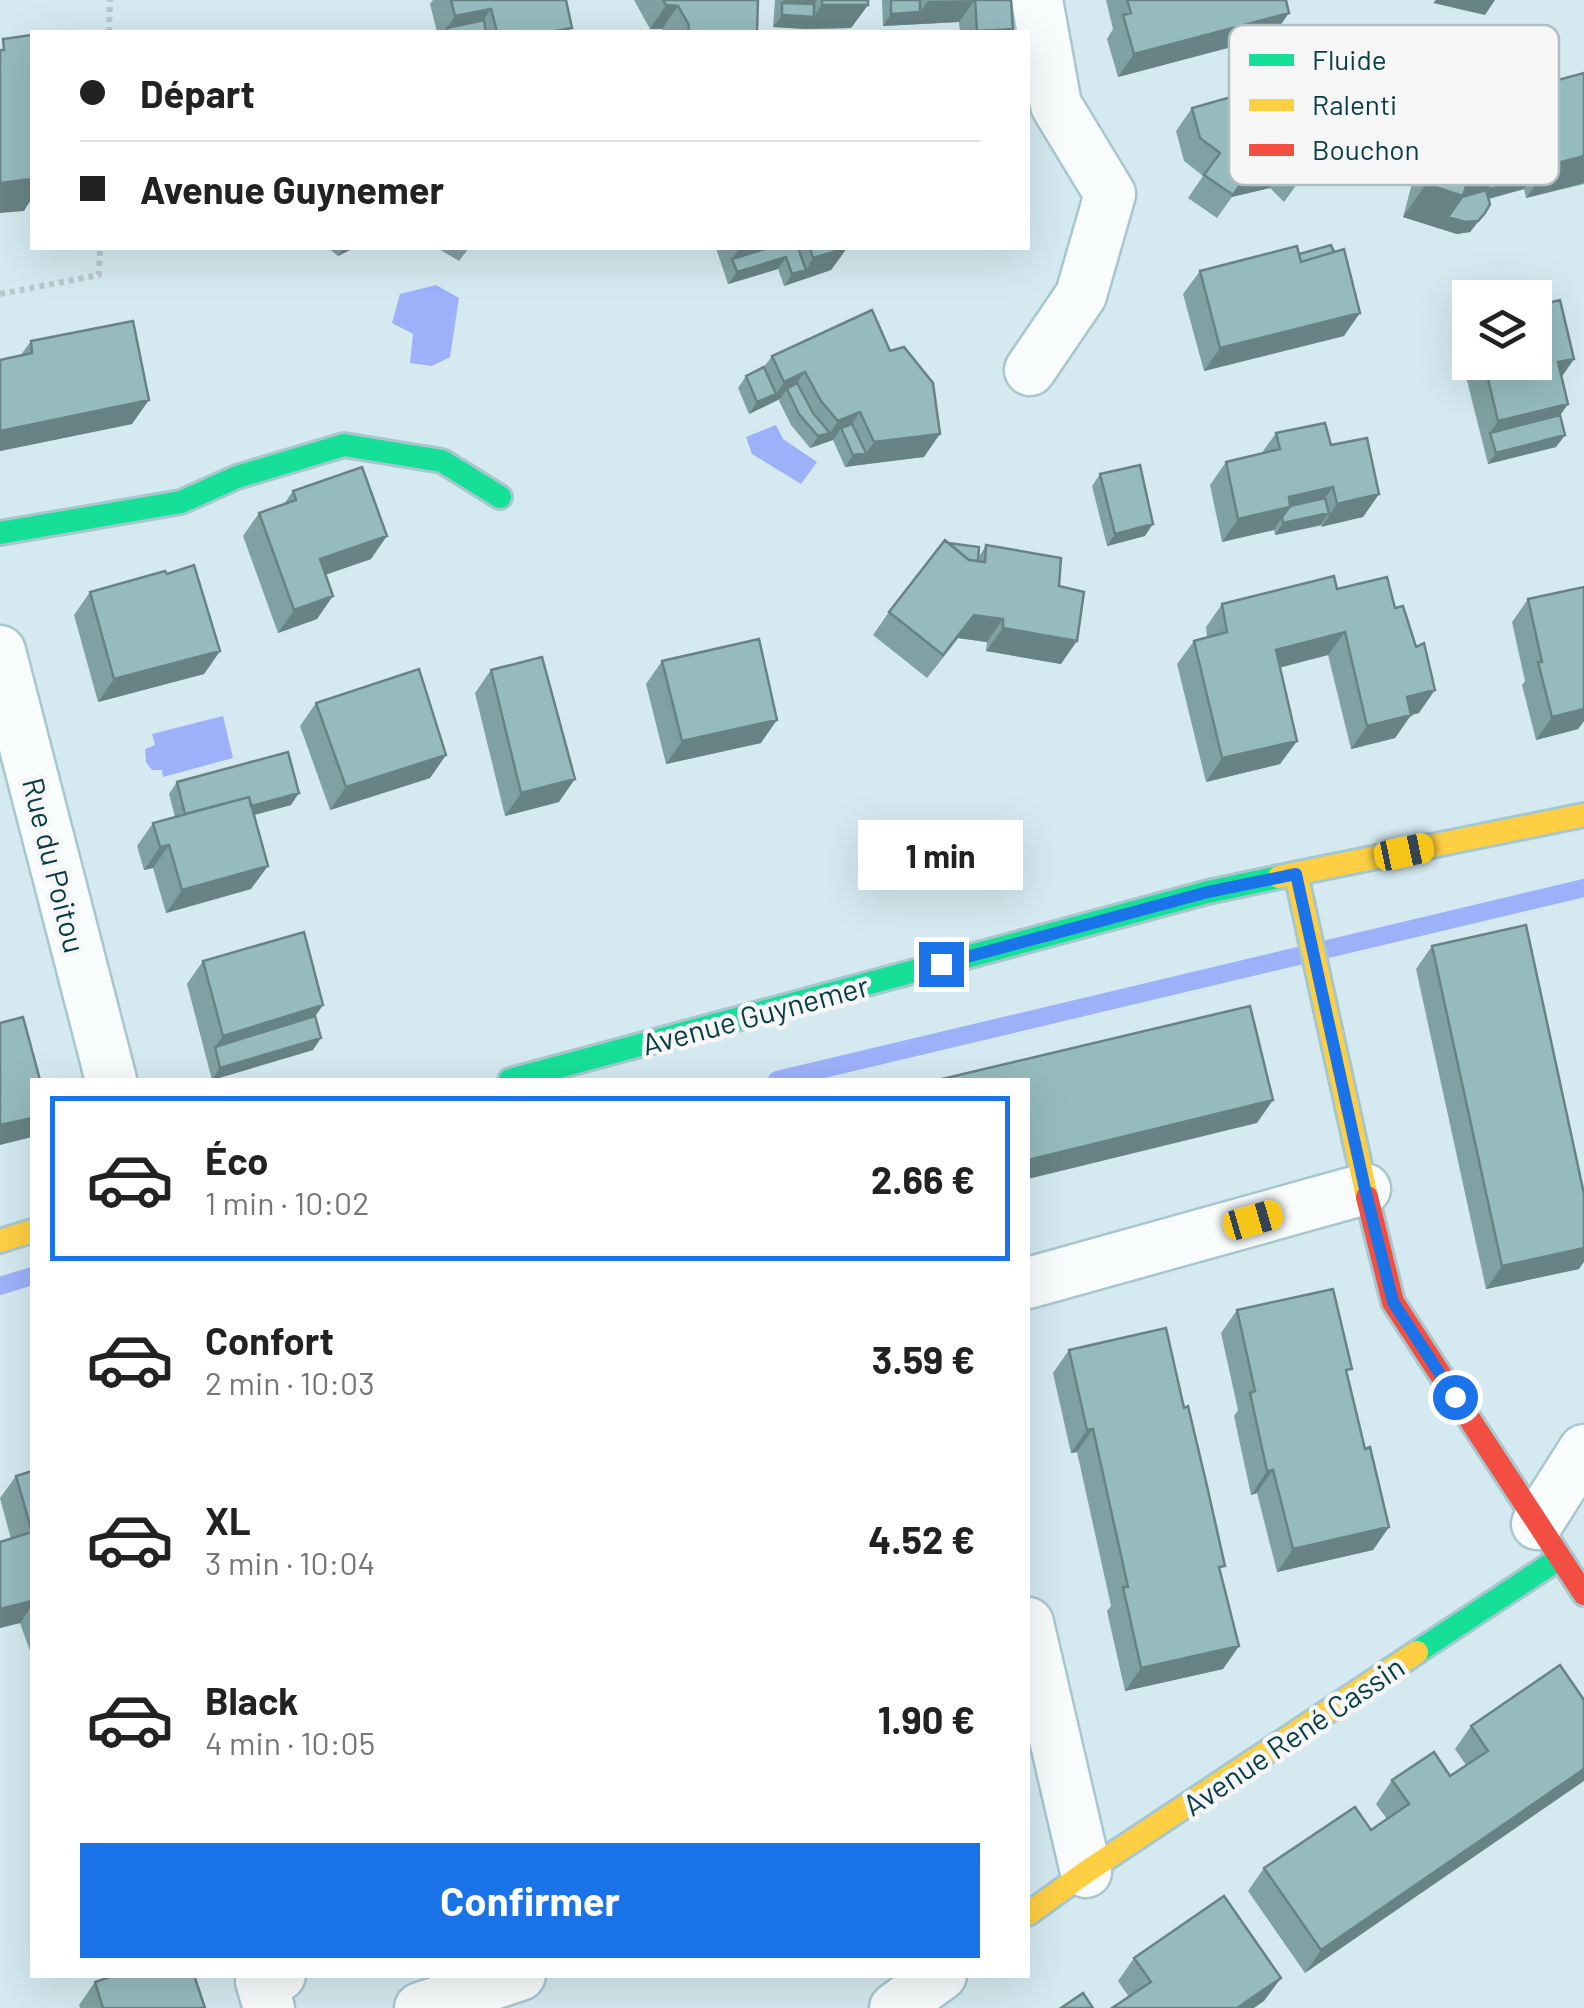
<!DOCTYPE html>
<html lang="fr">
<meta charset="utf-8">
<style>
body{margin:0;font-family:Barlow,sans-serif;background:#f2f2f2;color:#222;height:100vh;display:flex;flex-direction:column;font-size:38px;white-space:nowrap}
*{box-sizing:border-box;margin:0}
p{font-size:32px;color:#767676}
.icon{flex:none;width:55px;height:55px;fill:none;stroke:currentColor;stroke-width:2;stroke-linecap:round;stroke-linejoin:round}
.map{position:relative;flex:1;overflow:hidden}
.details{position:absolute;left:30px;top:1078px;width:1000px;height:900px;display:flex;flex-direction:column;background:#fff;border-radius:0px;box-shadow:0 10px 40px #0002}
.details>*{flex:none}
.banner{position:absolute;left:30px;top:30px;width:1000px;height:220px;border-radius:0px;box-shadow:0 10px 40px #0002;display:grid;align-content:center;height:220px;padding:0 50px;background:#fff}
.buttons{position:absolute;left:1452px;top:280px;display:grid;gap:20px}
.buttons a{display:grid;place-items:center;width:100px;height:100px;border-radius:0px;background:#fff;box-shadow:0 10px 40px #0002;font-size:50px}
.end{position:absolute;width:45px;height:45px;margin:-22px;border:12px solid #1a73e8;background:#fff;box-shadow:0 0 0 5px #fff}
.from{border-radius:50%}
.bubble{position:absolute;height:70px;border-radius:0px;background:#fff;box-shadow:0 10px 40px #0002;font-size:32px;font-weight:700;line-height:70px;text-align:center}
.car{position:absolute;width:30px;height:60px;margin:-30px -15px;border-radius:12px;box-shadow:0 0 8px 2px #0007;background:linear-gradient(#f5c518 24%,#345 0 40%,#f5c518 0 76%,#345 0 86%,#f5c518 0)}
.banner b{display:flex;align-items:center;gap:35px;height:95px;font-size:38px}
.banner b+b{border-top:2px solid #e0e0e0}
.banner i{width:25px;height:25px;background:#222}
ul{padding:18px 0 0;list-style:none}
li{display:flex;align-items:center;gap:30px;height:165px;margin:0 20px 15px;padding:0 30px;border:5px solid transparent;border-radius:0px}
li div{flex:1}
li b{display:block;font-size:38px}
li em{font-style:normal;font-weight:700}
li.current{border-color:#1a73e8}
li>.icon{width:90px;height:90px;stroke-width:1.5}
.cta{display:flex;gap:20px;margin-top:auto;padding:20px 50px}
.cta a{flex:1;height:115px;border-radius:0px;background:#1a73e8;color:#fff;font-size:40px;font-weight:700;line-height:115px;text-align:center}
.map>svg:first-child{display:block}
.water{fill:#9db1fa}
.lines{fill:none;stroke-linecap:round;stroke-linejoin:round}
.stream{stroke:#9db1fa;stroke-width:18}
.street-casing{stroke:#a7c7cf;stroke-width:55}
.fast-casing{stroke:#a7c7cf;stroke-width:28}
.slow-casing{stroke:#a7c7cf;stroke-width:28}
.jam-casing{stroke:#a7c7cf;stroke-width:28}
.path{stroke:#b9c8cb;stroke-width:6;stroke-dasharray:5 5;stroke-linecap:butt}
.street{stroke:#f9fcfd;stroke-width:50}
.fast{stroke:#16e098;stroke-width:22}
.slow{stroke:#ffcf43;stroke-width:22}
.jam{stroke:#f24e42;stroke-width:22}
.wall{fill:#80a1a3}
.shaded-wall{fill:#688385}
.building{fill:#95bbbe;stroke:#688385;stroke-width:2.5}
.route{stroke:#1a73e8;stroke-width:12}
.labels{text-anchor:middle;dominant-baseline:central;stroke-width:9;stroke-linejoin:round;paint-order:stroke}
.street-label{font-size:30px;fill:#053c46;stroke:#f6f6f6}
.key{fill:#f6f6f6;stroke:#aebec1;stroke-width:2.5}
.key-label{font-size:28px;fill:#053c46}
</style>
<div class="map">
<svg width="1584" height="2008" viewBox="0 0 1584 2008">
<rect width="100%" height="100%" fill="#d4eaf0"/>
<!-- water -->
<path class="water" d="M436 285 459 298 450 357 432 366 410 363 413 334 392 323 400 294Z
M776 425 783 439 817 462 801 484 752 454 746 437Z
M223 716 233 758 163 777 162 770H152L146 762 145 749 155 745 152 734Z"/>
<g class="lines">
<!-- stream -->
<path class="stream" d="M777 1080 1584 888
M0 1286 32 1276"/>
<!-- street casing -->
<g class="street-casing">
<path id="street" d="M1030 370 1081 295 1110 194 1056 105 1037 0
M0 651 111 1080
M1028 1283 1365 1189
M1537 1524 1584 1450
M1028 1623 1086 1872
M269 2008 261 1981 280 1975
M420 2008 520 1975
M895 2008 941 1975"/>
</g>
<!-- fast casing -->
<g class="fast-casing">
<path id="fast" d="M0 533 181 502 237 477 344 445 442 461 500 497
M510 1080 1208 892 1279 877
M1417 1652 1560 1558"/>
</g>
<!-- slow casing -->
<g class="slow-casing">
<path id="slow" d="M1296 874 1367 1197
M1279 877 1584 815
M0 1241 32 1231
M1028 1914 1086 1872 1417 1652"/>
</g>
<!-- jam casing -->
<g class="jam-casing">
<path id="jam" d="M1367 1197 1393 1302 1584 1594"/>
</g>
<!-- path -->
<path class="path" d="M109 32 110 0
M0 294 99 275 100 248"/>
<!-- street -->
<use href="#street" class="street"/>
<!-- fast -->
<use href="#fast" class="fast"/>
<!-- slow -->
<use href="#slow" class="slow"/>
<!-- jam -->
<use href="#jam" class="jam"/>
</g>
<!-- wall -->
<path class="wall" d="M433 0H566L569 32H437L430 4Z
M634 0H758L757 32H663L662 29H650Z
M775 0H868V5L851 28 805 29 773 27Z
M882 0H1011L1013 29 1011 32H960L959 22 883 26Z
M1106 0H1286L1273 36 1118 77 1107 39 1113 29Z
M1528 88 1584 184 1526 198 1524 189 1489 199 1485 213 1470 232 1457 234 1403 217 1425 135 1449 101 1474 107 1525 92Z
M1192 108 1301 112 1323 129 1313 143 1322 150 1284 202 1270 188 1232 197 1217 218 1188 198 1203 176 1184 161 1176 131Z
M328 248H354L338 256Z
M437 248H469L459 261Z
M716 248H847L831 270 784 286 778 269 728 284Z
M1299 254 1344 336 1204 371 1183 294 1200 271Z
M872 310 924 457 845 467 833 440 810 448 791 425 779 401 780 399 749 414 738 388 746 376 764 367 772 356Z
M1470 328V362H1535L1574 359 1562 376 1568 404 1560 415 1565 435 1556 447 1488 464 1458 345Z
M31 341 132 424 0 451V360L20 356Z
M1276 433 1331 445 1379 494 1363 517 1275 535 1274 529 1222 542 1210 485 1226 462 1261 454Z
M1100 474 1145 536 1107 546 1092 486Z
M293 491 371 559 325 575 317 619 278 633 243 536 259 513 284 504Z
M948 543 979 557 986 545 1059 586 1061 664 986 651 987 642 958 638 927 678 873 635 889 612Z
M1584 587V721L1578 729 1536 740 1522 685 1525 681 1512 622 1528 599Z
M1337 589 1419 713 1411 715 1395 738 1351 749 1328 655 1280 667 1297 741 1280 764 1206 782 1177 664 1194 641 1207 637 1206 627 1222 604Z
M90 592 220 651 204 674 98 702 74 615Z
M662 661 761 743 666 764 646 684Z
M491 670 559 802 505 816 475 693Z
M316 703 446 755 430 778 330 810 300 726Z
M177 782 291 805 254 815 251 889 166 913 153 868 144 870 137 846 153 823 175 817 169 794Z
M1432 946 1579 1269 1486 1289 1416 969Z
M203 961 323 1005 315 1016 313 1050 212 1080 187 984Z
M1237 1310 1347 1376 1365 1449 1389 1527 1373 1550 1277 1572 1257 1493 1251 1495 1234 1416 1238 1410 1221 1333Z
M1069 1350 1220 1572 1239 1646 1223 1669 1125 1691 1107 1611 1111 1606 1077 1452 1071 1453 1053 1373Z
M32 1471V1650L30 1651 20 1623 0 1628V1542L11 1539 0 1498 16 1476Z
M1584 1700 1305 1973 1248 1891 1264 1868 1371 1830 1387 1819 1376 1804 1392 1780 1450 1776 1466 1765 1455 1749 1471 1726Z
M1134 1958 1264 2001 1129 1997 1118 1981Z
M95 1982 205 2008H80L79 2005Z"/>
<!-- shaded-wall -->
<path class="shaded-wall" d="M784 0H817L806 16 814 17 805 29 773 27 782 15V3Z
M975 0 959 22 883 26 891 14 920 12 928 1Z
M1436 0H1495L1485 15 1433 3Z
M666 5 678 6 662 29H650Z
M822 5H868L851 28 805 29Z
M491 9 475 32 447 28 455 16Z
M1289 13 1273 36 1118 77 1134 54Z
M1013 29 1011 32H976L977 31Z
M1543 141 1520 174 1532 177 1524 189 1454 208 1485 213 1470 232 1457 234 1403 217 1426 184 1469 177 1499 156Z
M1584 156V183L1526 198 1550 165Z
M1286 165 1270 188 1231 197 1247 174Z
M32 179V198L24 211 0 213V183Z
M344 248H354L338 256Z
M740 248H789L732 259Z
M847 248 831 270 784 286 792 274 806 270 813 258Z
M786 257 778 269 728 284 737 272Z
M1360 313 1344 336 1204 371 1220 348Z
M1574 359 1558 382V362Z
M805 372 789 394 787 389 780 399 749 414 757 402 776 394 784 382Z
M149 400 132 424 0 451V431Z
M1568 404 1552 427 1490 433 1498 421Z
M860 412 844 435 841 428 833 440 810 448 818 436 830 433 838 421Z
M940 434 924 457 858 465 874 442Z
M1565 435 1556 447 1488 464 1496 453Z
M866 453 858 465 845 467 853 455Z
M1333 487 1316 510 1282 517 1274 530 1222 542 1238 519 1289 497Z
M1379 494 1363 517 1321 527 1337 504Z
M1329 513 1320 525 1275 535 1283 523Z
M1153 524 1145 536 1107 546 1115 534Z
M387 536 371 559 304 582 320 559Z
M333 596 317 619 278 633 294 610Z
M974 615 1003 619 987 642 958 638 927 678Z
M1003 628 1077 641 1061 664 986 651Z
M1345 632 1328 655 1260 673 1276 650Z
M220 651 204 674 98 702 114 679Z
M1435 690 1419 713 1394 719 1411 715 1395 738 1351 749 1367 726 1407 697Z
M1584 709V721L1578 729 1536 740 1552 717Z
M777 720 761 743 666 764 682 741Z
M1297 741 1280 764 1206 782 1222 758Z
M446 755 430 778 330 810 346 787Z
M575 779 559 802 505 816 521 793Z
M299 793 291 805 179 835 188 823Z
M169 845 153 868 144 870 160 847Z
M268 866 251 889 166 913 182 890Z
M323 1005 307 1028 215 1047 223 1036Z
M321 1038 313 1050 212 1080 220 1068Z
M1273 1100 1257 1123 1028 1179V1160Z
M32 1118V1137L0 1145V1125Z
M1584 1248V1262L1579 1269 1486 1289 1502 1266Z
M1093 1429 1077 1452 1071 1453 1087 1430Z
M1273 1470 1257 1493 1251 1495 1267 1471Z
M1389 1527 1373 1550 1277 1572 1293 1549Z
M32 1601V1605L20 1623 0 1628V1609Z
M1239 1646 1223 1669 1125 1691 1141 1668Z
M1584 1769V1781L1305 1973 1321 1950Z
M1281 1978 1264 2001 1254 2008H1237Z"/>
<!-- building -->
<path class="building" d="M451 0H566L572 28 550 32H497L491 9 455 16Z
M663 0H758L757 32H688L689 25 678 6 666 5Z
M822 0H868V5H822Z
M891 0H920V12L891 14Z
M975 0H1011L1013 29 977 31Z
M1127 0H1286L1289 13 1134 54 1123 15 1131 13Z
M782 3 814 4V17L782 15Z
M484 20 486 32H448L447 28Z
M32 35V179L0 183V50H4L3 39Z
M1584 73V156L1550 165 1543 141 1499 156 1501 168 1469 177 1463 196 1426 184 1449 101 1474 107 1527 91 1528 88Z
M1291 80 1301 112 1323 129 1312 142 1322 150 1301 178 1286 165 1247 174 1233 195 1204 175 1220 153 1200 138 1192 108Z
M1528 163 1532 177 1486 190 1499 172Z
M1486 190 1490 204 1485 213 1478 221 1465 222 1448 217 1462 197Z
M1331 245 1334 252 1301 262 1299 254Z
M1297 246 1301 262 1344 249 1360 313 1220 348 1200 271Z
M768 248H798L806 270 792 274 786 257 737 272 732 259Z
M810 248H847L813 258Z
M1560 300 1574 359 1558 362 1568 404 1498 421 1484 362H1535V306Z
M872 310 890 351 904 347 933 383 940 434 874 442 860 412 838 421 821 401 805 372 784 382 772 356Z
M133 321 149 400 0 431V360L32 353 31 341Z
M764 367 776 394 757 402 746 376Z
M797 383 813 413 830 433 818 436 799 414 787 389Z
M1560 415 1565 435 1496 453 1490 433Z
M1325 423 1331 445 1367 438 1379 494 1337 504 1333 487 1289 497 1290 507 1238 519 1226 462 1280 449 1276 433Z
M852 424 866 453 853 455 841 428Z
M1140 465 1153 524 1115 534 1100 474Z
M362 467 387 536 320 559 333 596 294 610 259 513 296 500 293 491Z
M1325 498 1329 513 1283 523 1282 517 1290 506Z
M945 540 969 560 985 562 986 545 1061 558 1059 586 1084 592 1077 641 1003 628V619L974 615 943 655 889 612Z
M948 543 979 547 978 561 969 560Z
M194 565 220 651 114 679 90 592 165 571 167 574Z
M1334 576 1337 589 1387 577 1395 608 1403 606 1416 647 1424 643 1435 690 1407 697 1411 715 1367 726 1345 632 1276 650 1297 741 1222 758 1194 641 1227 632 1222 604Z
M1584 587V709L1552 717 1538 662H1542L1528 599Z
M759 639 777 720 682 741 662 661Z
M542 657 575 779 521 793 491 670Z
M419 669 446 755 346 787 316 703Z
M288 752 299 793 251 806 249 797 185 814 177 782Z
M249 797 268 866 182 890 169 845 160 847 153 823Z
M1526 925 1584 1194V1248L1502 1266 1432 946Z
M304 932 323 1005 223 1036 203 961Z
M1250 1006 1273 1100 1028 1160V1080H938Z
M315 1016 321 1038 220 1068 215 1047Z
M23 1017 40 1080H32V1118L0 1125V1023Z
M1333 1289 1352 1369 1346 1370 1365 1449 1370 1447 1389 1527 1293 1549 1273 1470 1267 1471 1250 1393 1255 1391 1237 1310Z
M1166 1328 1184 1408 1188 1406 1207 1486 1225 1566 1219 1567 1239 1646 1141 1668 1123 1587H1128L1093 1429 1087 1430 1069 1350Z
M32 1471V1601L0 1609V1542L32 1532 16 1476Z
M1560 1665 1584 1700V1769L1321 1950 1264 1868 1355 1807 1371 1830 1409 1804 1392 1780 1434 1752 1450 1776 1488 1751 1471 1726Z
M1224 1896 1281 1978 1237 2008H1112L1151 1982 1134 1958Z
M116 1975H194L205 2008H103L95 1982Z
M1083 1993 1093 2008H1061Z"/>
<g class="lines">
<!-- route -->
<path class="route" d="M941 964 1208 892 1296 874 1365 1189 1393 1302 1455 1397"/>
</g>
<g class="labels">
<!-- street labels -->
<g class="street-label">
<text transform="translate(55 865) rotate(76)">Rue du Poitou</text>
<text transform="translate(755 1014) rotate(-15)">Avenue Guynemer</text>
<text transform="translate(1293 1735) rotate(-34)">Avenue René Cassin</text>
</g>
</g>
<!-- legend -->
<rect x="1229" y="25" width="330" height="160" rx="15" class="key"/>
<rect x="1249" y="54" width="45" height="12" fill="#16e098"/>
<rect x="1249" y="99" width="45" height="12" fill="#ffcf43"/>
<rect x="1249" y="144" width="45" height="12" fill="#f24e42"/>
<g class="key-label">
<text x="1312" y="70">Fluide</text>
<text x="1312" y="115">Ralenti</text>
<text x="1312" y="160">Bouchon</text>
</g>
</svg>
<div class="buttons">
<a><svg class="icon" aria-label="layers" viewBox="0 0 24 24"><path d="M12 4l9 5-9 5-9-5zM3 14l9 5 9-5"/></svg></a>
</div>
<i class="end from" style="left:1455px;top:1397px"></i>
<i class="end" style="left:941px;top:964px"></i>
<div class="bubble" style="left:858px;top:820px;width:165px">1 min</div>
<i class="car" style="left:1404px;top:852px;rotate:78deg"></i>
<i class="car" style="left:1253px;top:1220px;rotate:74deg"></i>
<div class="banner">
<b><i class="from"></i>Départ</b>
<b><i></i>Avenue Guynemer</b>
</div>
<section class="details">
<ul>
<li class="current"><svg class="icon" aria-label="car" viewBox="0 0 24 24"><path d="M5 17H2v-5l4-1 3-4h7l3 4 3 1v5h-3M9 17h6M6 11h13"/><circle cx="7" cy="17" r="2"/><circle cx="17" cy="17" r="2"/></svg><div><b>Éco</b><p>1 min · 10:02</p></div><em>2.66 €</em></li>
<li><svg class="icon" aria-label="car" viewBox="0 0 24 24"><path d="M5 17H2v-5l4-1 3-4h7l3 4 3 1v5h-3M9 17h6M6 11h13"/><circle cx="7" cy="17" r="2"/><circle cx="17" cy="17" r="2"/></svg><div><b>Confort</b><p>2 min · 10:03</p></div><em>3.59 €</em></li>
<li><svg class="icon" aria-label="car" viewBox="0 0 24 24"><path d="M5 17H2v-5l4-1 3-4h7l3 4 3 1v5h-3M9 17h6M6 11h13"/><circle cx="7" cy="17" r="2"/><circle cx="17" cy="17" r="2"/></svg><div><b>XL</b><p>3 min · 10:04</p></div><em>4.52 €</em></li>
<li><svg class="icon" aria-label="car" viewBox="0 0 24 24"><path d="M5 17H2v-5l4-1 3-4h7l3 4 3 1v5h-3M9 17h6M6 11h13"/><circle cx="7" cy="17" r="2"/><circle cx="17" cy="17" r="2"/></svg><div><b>Black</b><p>4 min · 10:05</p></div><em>1.90 €</em></li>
</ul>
<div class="cta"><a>Confirmer</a></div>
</section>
</div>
